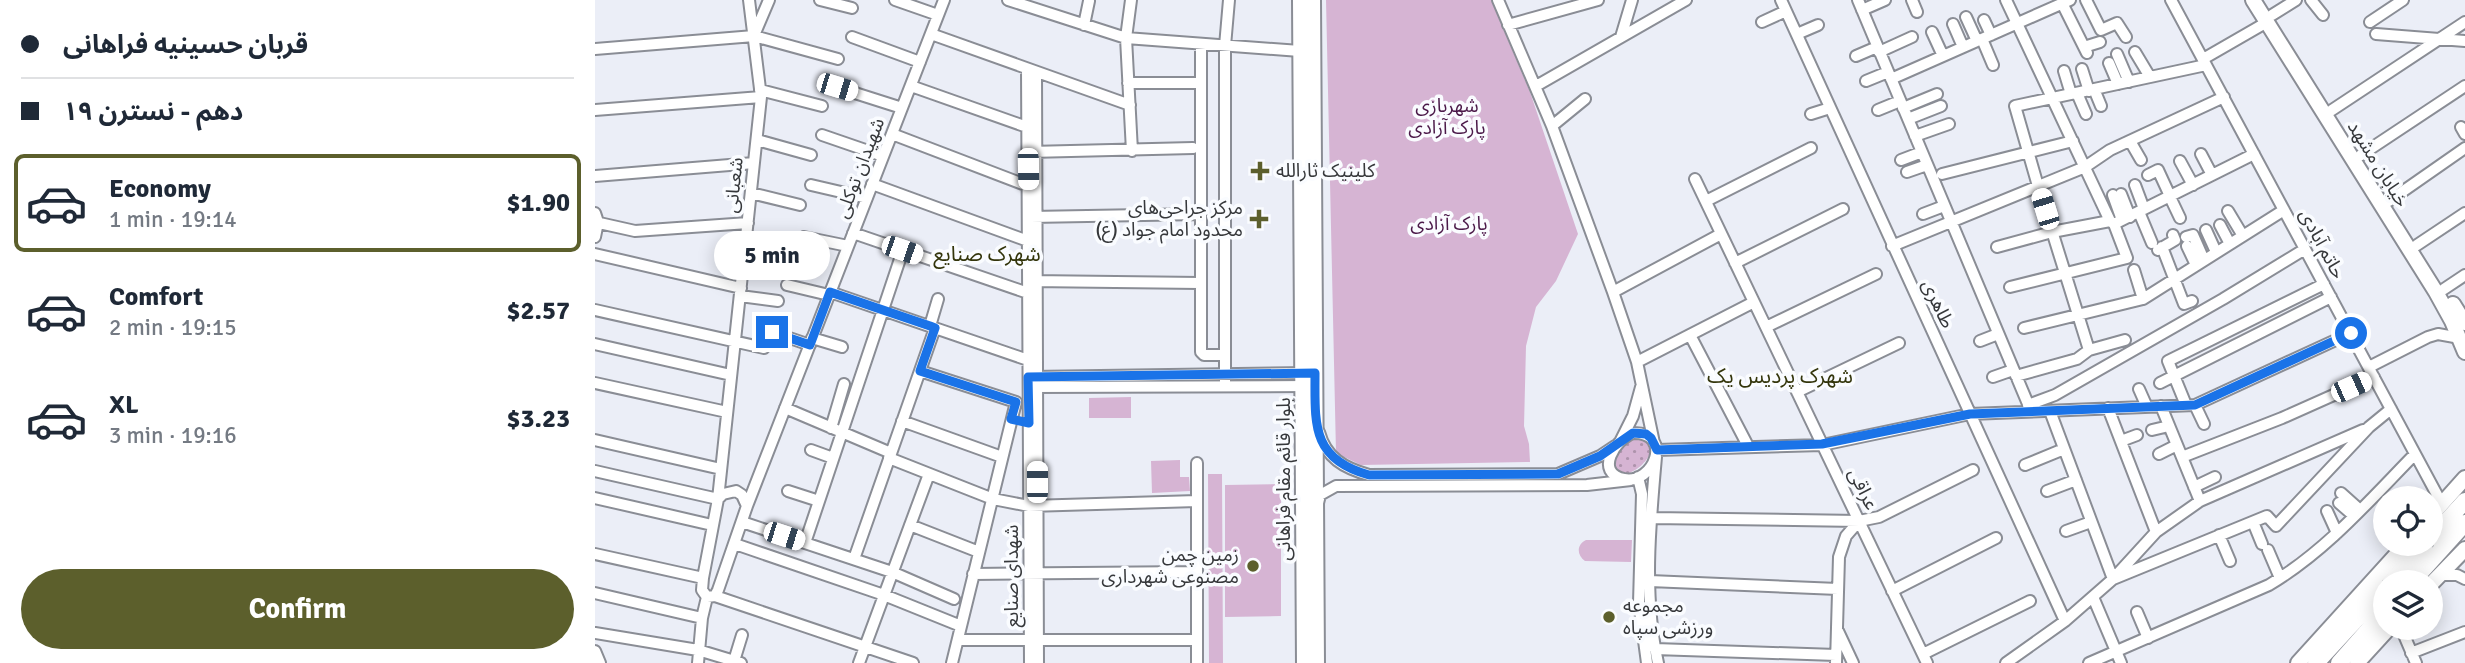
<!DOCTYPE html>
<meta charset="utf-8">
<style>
body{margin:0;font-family:Signika,"Noto Sans Arabic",sans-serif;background:#f6f6f7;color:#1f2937;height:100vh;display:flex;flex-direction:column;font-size:26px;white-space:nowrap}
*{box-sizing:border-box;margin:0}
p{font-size:23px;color:#747a83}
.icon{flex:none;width:38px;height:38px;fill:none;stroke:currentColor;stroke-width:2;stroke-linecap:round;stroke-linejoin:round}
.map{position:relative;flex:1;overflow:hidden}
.sheet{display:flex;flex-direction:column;background:#fff;width:595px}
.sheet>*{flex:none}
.hud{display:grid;align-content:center;height:154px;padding:0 21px;background:#fff}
.buttons{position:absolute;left:1778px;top:486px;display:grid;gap:14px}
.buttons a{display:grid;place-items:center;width:70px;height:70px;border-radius:50%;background:#fff;box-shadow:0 4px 18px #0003;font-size:35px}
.end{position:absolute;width:32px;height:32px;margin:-16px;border:9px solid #1a73e8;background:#fff;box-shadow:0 0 0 4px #fff}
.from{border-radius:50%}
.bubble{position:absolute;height:49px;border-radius:24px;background:#fff;box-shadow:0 4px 18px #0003;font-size:23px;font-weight:800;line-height:49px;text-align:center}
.car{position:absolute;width:21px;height:42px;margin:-21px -10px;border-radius:9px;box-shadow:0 0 5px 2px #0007;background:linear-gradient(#fff 24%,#345 0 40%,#fff 0 76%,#345 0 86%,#fff 0)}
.hud b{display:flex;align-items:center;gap:24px;height:66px;font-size:26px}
.hud b+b{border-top:2px solid #e0e1e3}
.hud i{width:18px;height:18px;background:#1f2937}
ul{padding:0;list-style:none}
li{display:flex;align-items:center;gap:21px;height:98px;margin:0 14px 10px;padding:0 7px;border:4px solid transparent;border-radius:10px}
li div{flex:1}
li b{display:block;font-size:26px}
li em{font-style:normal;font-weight:800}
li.on{border-color:#5c5f2c}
li>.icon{width:63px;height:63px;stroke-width:1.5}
.action{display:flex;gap:14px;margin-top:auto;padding:14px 21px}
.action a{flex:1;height:80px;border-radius:42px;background:#5c5f2c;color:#fff;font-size:28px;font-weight:800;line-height:80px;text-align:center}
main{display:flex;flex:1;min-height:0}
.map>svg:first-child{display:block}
.grass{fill:url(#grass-dots)}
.park{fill:#d6b4d3}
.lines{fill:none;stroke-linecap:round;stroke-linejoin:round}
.minor-casing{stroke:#8a8d95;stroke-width:14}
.major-casing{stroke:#8a8d95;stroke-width:18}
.highway-casing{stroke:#8a8d95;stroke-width:19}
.minor{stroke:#fff;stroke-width:10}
.major{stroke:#fff;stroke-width:14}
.highway{stroke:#fff;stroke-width:16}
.route{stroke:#1a73e8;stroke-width:9}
.poi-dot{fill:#5c5f2c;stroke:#fafcff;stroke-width:2.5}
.labels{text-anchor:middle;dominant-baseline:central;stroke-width:7;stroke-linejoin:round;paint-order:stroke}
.park-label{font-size:19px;fill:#4b1949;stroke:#fafcff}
.street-label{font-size:19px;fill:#36383b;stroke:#fafcff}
.poi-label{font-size:19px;fill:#36383b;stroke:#fafcff;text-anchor:start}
.neighbourhood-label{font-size:21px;fill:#33350b;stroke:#fafcff}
</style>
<main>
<section class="sheet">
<div class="hud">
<b><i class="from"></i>قربان حسینیه فراهانی</b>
<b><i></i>دهم - نسترن ۱۹</b>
</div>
<ul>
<li class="on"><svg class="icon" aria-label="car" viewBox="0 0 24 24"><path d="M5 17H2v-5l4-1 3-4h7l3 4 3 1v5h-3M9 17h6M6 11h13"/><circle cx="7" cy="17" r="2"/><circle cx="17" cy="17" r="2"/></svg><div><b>Economy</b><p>1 min · 19:14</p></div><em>$1.90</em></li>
<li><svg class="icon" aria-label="car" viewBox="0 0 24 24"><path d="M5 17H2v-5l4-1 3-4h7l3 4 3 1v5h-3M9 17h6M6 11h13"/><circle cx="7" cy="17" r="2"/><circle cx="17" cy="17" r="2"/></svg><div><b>Comfort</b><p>2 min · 19:15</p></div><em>$2.57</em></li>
<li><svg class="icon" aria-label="car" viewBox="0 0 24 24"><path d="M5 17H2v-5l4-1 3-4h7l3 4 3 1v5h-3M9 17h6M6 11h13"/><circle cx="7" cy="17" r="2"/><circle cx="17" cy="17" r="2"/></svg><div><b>XL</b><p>3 min · 19:16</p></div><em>$3.23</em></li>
</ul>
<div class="action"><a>Confirm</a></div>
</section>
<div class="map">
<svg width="1870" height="663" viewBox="0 0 1870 663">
<defs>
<pattern id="grass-dots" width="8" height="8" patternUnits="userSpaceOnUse" patternTransform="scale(1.75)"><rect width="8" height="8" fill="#d6b4d3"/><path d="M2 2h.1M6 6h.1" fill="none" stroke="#ae93ac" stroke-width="1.8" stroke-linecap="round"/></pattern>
</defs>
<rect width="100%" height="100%" fill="#ebeef7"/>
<!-- grass -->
<path class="grass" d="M1038 440C1070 436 1053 469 1030 474L1021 468 1020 459 1031 443Z"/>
<!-- park -->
<path class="park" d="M731 0H896L935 92 983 234 961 281 941 307 931 346 929 426 934 444 935 462 766 465 741 453Z
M536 397V418H494V398Z
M585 460V477H594L595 491 557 493 556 461Z
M613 474H627L628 663H614Z
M686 484V616L630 617V485Z
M991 540H1037L1036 562 990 561C982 555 981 545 991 540Z"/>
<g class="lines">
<!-- minor casing -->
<g class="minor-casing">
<path id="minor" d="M225 0 257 8
M300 0 343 15
M413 0 531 38 705 51
M536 0 531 38 537 151
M903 0 957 126 1018 292 1042 362 1059 443
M1186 0 1470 621
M1263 0 1436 411
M1317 0 1322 12
M1411 0 1515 221
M1491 0 1506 30 1522 23 1531 37
M1576 0 1847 504
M1716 0 1728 15
M1467 3 1492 53
M1267 10 1290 0
M1677 15 1701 0
M1371 17 1382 41
M1389 20 1396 35
M1167 22 1191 11
M1775 22 1808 0
M1358 24 1368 47
M489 25 494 1
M913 25 1003 0
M1337 32 1348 56
M160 33 174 0
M336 34 535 105
M1202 34 1223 25
M1781 34 1870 41
M257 37 325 62
M1026 37 1037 0
M1387 39 1398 65
M606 44V352L609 355H630
M1489 47 1505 42
M0 49 159 36 243 59
M1284 52 1317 37
M1540 52 1555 77
M1522 54 1534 82
M1261 56 1282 47
M1608 59 1667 25
M1514 63 1523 84
M432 69 435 663
M1487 69 1494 91
M1469 71 1476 94
M441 72 443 663
M1296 79 1475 0
M1271 81 1293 72
M533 83H606
M316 86 432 127
M941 86 1091 0
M241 87 307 108
M1499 89 1506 106
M165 90 227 106
M1482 93 1491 114
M1308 108 1342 94
M0 110 166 97
M1283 110 1305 101
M1737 110 1870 22
M1216 114 1235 108
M1313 119 1346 106
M957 126 990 99
M1866 127 1870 134
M297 134 433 186
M227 135 288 156
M1320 136 1354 124
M162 140 216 155
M1535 141 1546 160
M435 152 598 148
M1606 154 1617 175
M1766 155 1870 86
M1306 160 1327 152
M1585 161 1598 185
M1312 172 1332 165
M1347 174 1478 141
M1553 175 1563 170 1575 196
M0 176 159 163
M1100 179 1332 663
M277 184 433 241
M216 185 272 198
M1540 185 1549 209
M156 193 205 205
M1526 194 1535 217
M1518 195 1527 220
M1575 197 1585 218
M1111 201 1216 148
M1794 201 1870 148
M1633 211 1648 236
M1544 212 1557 243
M0 213 3 222 0 237
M1328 214 1349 206
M436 217 605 214
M0 222 40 231 153 223
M1519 224 1659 154
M1625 225 1635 244
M1611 230 1621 252
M258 233 433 293
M209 237 253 246
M1591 237 1598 235 1609 260
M150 245 190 253
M1822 245 1870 213
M1297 246 1490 167 1515 150 1629 97
M1592 246 1601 265
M1402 247 1457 232 1515 221 1519 224
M1567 247 1589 304 1597 301
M1563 250 1580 240 1578 235
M0 254 146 288
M1140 263 1248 209
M1539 270 1548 299
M436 281 605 283
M192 285 234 295
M1415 287 1532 258 1519 224
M1849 289 1870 275
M235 292 433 360
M1018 292 1126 234
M145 296 183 301
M0 310 169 348
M335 326 343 299
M1171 327 1281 274
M1429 328 1548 299 1689 210
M177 332 215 345
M1095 335 1153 446
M217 338 247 347
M1385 341 1403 334
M0 344 136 375
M1494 350 1443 186 1420 106 1611 65
M1042 362 1159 302
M1774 367 1833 337 1843 334 1865 338
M325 371 421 402 357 663
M1421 376 1482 359 1494 350 1530 340
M436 377 714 373
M1398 377 1418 370
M0 383 132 412
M1565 383 1736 297
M630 386V46L634 0
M436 387 714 386
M1544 389 1552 407
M1202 392 1304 343
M1433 405 1460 395 1628 299 1710 249
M1591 405 1573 361 1729 284
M1600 405 1609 424
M1566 406 1605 501
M190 408 296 453
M1513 408 1561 532
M1455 411 1518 579 1672 516 1681 526 1774 427 1796 409
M307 421 407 457
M236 428 249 384
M1557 430 1574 426
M724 432C731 458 749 468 774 475L963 474 1005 456 1020 446
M1038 433C1079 432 1059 485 1029 479 999 473 1020 439 1038 433Z
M0 440 126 469
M1026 440 1038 416 1046 387
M1526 441 1542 435
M216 450 238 458
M1062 450 1227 445 1375 414 1600 405 1756 333
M1564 454 1582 445
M1061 457C1055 524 1048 596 1063 663
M1587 457 1687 418 1779 377
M294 458 398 499 434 506 602 501
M1430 465 1469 449
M0 471 123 499 166 97 154 0
M1043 477 1047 494 1044 603 1052 663
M1599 487 1620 477
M141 491 147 495 152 506 123 590 120 596 112 597 107 590 108 578 123 499 128 494Z
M193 491 224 501
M1452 491 1481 480
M1746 493 1765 510
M0 498 117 525
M723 503 725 495 741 486 992 485 1036 480
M1744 503 1759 516
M152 506 349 0
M1732 511 1742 533
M1057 518 1264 521 1284 517 1378 470
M147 522 297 572 359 599
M1658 522 1667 544
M315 525 384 552
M1471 531 1496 522
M1624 535 1635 561
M210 543 308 250
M140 544 289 595 366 626
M1673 550 1685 578
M0 554 108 578
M259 559 340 328
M378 574 602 572
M1845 575H1862L1870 579
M1055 581 1243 589
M1297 591 1401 538
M0 593 107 618
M120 596 318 663
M1498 597 1526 663
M1542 612 1553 638
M1806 628 1821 663
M1243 631 1258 663
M0 633 103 650 146 663
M363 640H602
M1060 649 1241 655
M0 651 5 663
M1816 653 1870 632
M1328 654 1435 601
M139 661 147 635
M103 663 107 618 112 597
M264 663 334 474
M602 663V463
M1241 663 1244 557 1251 536 1264 521
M1411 663 1470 621 1518 579 1561 532 1605 501 1768 430
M1494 663 1674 585C1731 551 1774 501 1820 454"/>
</g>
<!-- major casing -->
<g class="major-casing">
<path id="major" d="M705 0 709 663
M718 0 722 663
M1658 0 1841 292 1857 321 1870 352
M1858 304 1870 323
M1836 516 1870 478
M1836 584 1870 549
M1703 663 1811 544
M1762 663 1794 628"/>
</g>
<!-- highway casing -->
<g class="highway-casing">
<path id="highway" d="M1836 538 1870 501
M1795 583 1830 544
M1816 583 1870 523
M1721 663 1790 588
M1744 663 1790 611"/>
</g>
<!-- minor -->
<use href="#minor" class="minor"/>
<!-- major -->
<use href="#major" class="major"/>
<!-- highway -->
<use href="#highway" class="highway"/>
</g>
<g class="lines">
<!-- route -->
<path class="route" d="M177 332 215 345 235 292 335 326 340 328 325 371 421 402 416 419 434 423 433 377 720 373C720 424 716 459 774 475L963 474 1005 456 1038 433 1051 434 1056 438 1062 450 1227 444 1375 414 1600 405 1756 333"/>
</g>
<!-- markers -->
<g class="poi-dot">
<path d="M661.5 160.5h7v7h7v7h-7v7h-7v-7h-7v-7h7z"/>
<path d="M660.5 208.5h7v7h7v7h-7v7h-7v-7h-7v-7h7z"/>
<circle cx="658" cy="566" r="7"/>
<circle cx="1014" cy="617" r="7"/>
</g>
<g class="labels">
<!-- park labels -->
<g class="park-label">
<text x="852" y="106">شهربازی<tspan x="852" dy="22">پارک آزادی</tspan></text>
<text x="854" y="224">پارک آزادی</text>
</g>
<!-- street labels -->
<g class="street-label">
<text transform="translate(1783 164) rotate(58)">خیابان مشهد</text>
<text transform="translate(265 168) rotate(-69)">شهیدان توکلی</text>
<text transform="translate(139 185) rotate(-84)">شعبانی</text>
<text transform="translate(1727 244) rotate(62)">حاتم آبادی</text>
<text transform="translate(1343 304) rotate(65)">طاهری</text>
<text transform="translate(689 479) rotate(-90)">بلوار قائم مقام فراهانی</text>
<text transform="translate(1268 489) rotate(64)">عراقی</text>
<text transform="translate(417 576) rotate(-90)">شهدای صنایع</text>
</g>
<!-- poi labels -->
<g class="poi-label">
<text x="681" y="171">کلینیک ثارالله</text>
<text x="648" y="208" text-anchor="end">مرکز جراحی‌های<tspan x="648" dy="22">محدود امام جواد (ع)</tspan></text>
<text x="644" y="555" text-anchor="end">زمین چمن<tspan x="644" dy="22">مصنوعی شهرداری</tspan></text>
<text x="1028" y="606">مجموعه<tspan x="1028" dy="22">ورزشی سپاه</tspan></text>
</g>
<!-- neighbourhood labels -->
<g class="neighbourhood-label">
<text x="392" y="254">شهرک صنایع</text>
<text x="1185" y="376">شهرک پردیس یک</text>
</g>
</g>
</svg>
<div class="buttons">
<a><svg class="icon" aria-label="locate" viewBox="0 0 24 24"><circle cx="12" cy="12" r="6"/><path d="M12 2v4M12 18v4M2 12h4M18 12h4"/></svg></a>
<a><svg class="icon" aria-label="layers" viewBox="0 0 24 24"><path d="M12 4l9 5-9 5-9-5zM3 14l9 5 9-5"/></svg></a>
</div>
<i class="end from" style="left:1756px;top:333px"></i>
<i class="end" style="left:177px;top:332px"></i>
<div class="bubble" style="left:119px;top:231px;width:116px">5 min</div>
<i class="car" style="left:242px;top:87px;rotate:107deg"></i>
<i class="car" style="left:433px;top:169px;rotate:179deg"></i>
<i class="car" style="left:1450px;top:209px;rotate:343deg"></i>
<i class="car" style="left:307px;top:250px;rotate:109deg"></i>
<i class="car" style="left:1756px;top:387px;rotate:66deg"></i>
<i class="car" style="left:442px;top:482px;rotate:0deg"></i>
<i class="car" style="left:189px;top:536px;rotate:108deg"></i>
</div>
</main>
